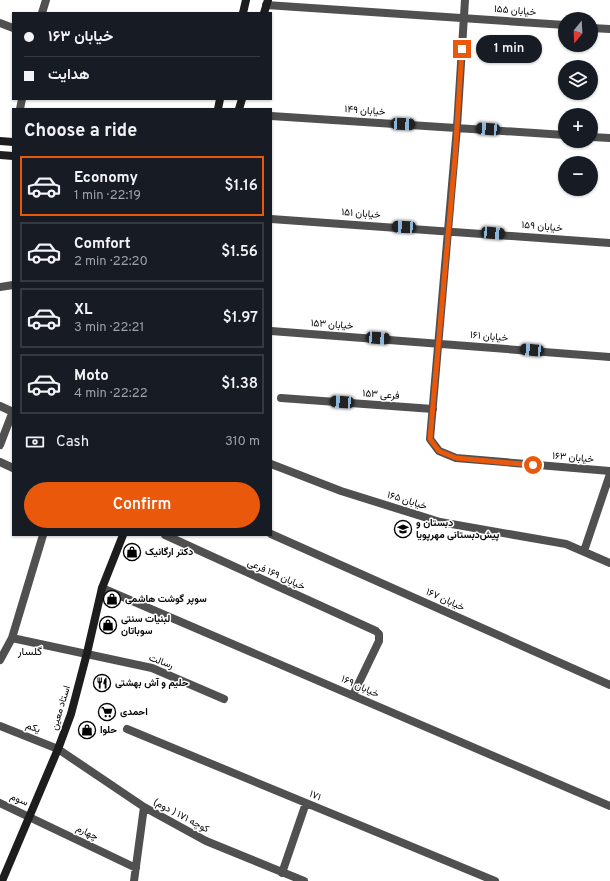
<!DOCTYPE html>
<meta charset="utf-8">
<style>
body{margin:0;font-family:Overpass,Vazirmatn,sans-serif;background:#242831;color:#f1f3f6;height:100vh;display:flex;flex-direction:column;font-size:15px;white-space:nowrap}
*{box-sizing:border-box;margin:0}
p{font-size:13px;color:#9ea1a6}
.icon{flex:none;width:22px;height:22px;fill:none;stroke:currentColor;stroke-width:2;stroke-linecap:round;stroke-linejoin:round}
.map{position:relative;flex:1;overflow:hidden}
.details{position:absolute;left:12px;top:108px;width:260px;height:428px;display:flex;flex-direction:column;background:#171b24;border-radius:0px;box-shadow:0 1px 3px #0004}
.details>*{flex:none}
.top-card{position:absolute;left:12px;top:12px;width:260px;height:88px;border-radius:0px;box-shadow:0 1px 3px #0004;display:grid;align-content:center;height:88px;padding:0 12px;background:#171b24}
.needle{width:26px;rotate:198deg}
.controls{position:absolute;left:558px;top:12px;display:grid;gap:8px}
.controls a{display:grid;place-items:center;width:40px;height:40px;border-radius:50%;background:#171b24;box-shadow:0 1px 3px #0004;font-size:20px}
.end{position:absolute;width:18px;height:18px;margin:-9px;border:5px solid #ea580c;background:#fff;box-shadow:0 0 0 2px #fff}
.from{border-radius:50%}
.bubble{position:absolute;height:28px;border-radius:14px;background:#171b24;box-shadow:0 1px 3px #0004;font-size:13px;font-weight:600;line-height:28px;text-align:center}
.car{position:absolute;width:12px;height:24px;margin:-12px -6px;border-radius:5px;box-shadow:0 0 3px 1px #0007;background:linear-gradient(#222 24%,#8ab4d8 0 40%,#222 0 76%,#8ab4d8 0 86%,#222 0)}
.top-card b{display:flex;align-items:center;gap:14px;height:38px;font-size:15px}
.top-card b+b{border-top:1px solid #363941}
.top-card i{width:10px;height:10px;background:#f1f3f6}
ul{padding:0;list-style:none}
li{display:flex;align-items:center;gap:12px;height:60px;margin:0 8px 6px;padding:0 4px;border:2px solid #363941;border-radius:0px}
li div{flex:1}
li b{display:block;font-size:15px}
li em{font-style:normal;font-weight:600}
li.selected{border-color:#ea580c}
li>.icon{width:36px;height:36px;stroke-width:1.5}
h2{padding:0 12px;font-size:18px;line-height:48px}
.pay{display:flex;align-items:center;gap:10px;height:44px;padding:0 12px;font-size:15px}
.pay p{margin-inline-start:auto}
.cta{display:flex;gap:8px;margin-top:auto;padding:8px 12px}
.cta a{flex:1;height:46px;border-radius:24px;background:#ea580c;color:#fff;font-size:16px;font-weight:600;line-height:46px;text-align:center}
.map>svg:first-child{display:block}
.lines{fill:none;stroke-linecap:round;stroke-linejoin:round}
.street{stroke:#505050;stroke-width:8}
.secondary{stroke:#1d1d1d;stroke-width:8}
.route{stroke:#ea580c;stroke-width:5}
.labels{text-anchor:middle;dominant-baseline:central;stroke-width:3;stroke-linejoin:round;paint-order:stroke}
.street-label{font-size:10px;fill:#000;stroke:#fff}
.poi-label{font-size:10px;font-weight:bold;fill:#000;stroke:#fff;text-anchor:start}
.neighbourhood-label{font-size:11px;fill:#000;stroke:#fff}
</style>
<div class="map">
<svg width="610" height="881" viewBox="0 0 610 881">
<rect width="100%" height="100%" fill="#fff"/>
<g class="lines">
<!-- street -->
<path class="street" d="M465 0 457 127 430 439 439 451 456 458 610 471
M266 5 565 25
M42 13 46 0
M0 23 13 28
M591 28 610 29
M20 109 22 99
M271 116 565 135
M591 137 610 138
M271 219 610 243
M0 287 13 285
M271 331 610 357
M281 398 433 409
M0 406 13 412
M0 445 13 411
M0 462 13 468
M271 464 341 491 440 522 566 544 610 563
M271 534 610 685
M165 535 376 631 379 634V641L353 695
M584 551 610 474
M102 588 610 806
M12 638 152 668 224 699
M0 660 12 638 43 535
M0 726 58 749 144 807 206 841 304 881
M127 729 495 881
M0 803 136 868
M282 873 306 803
M134 881 144 807"/>
<!-- secondary -->
<path class="secondary" d="M243 13 246 0
M264 13 268 0
M218 109 220 99
M239 109 242 99
M0 141 13 142
M0 155 13 156
M2 881 58 749 71 714 87 653 102 588 123 535"/>
</g>
<g class="lines">
<!-- route -->
<path class="route" d="M462 49 455 157 430 439 439 451 456 458 533 465"/>
</g>
<!-- icons -->
<defs>
<g id="school-ring" transform="scale(0.9)"><circle r="9.5" fill="#fff" stroke="#000" stroke-width="1.5"/><path d="M0-5L7-2L0 1L-7-2ZM-4 1L0 2.5L4 1V4Q0 6-4 4Z" fill="#000"/></g>
<g id="shop-ring" transform="scale(0.9)"><circle r="9.5" fill="#fff" stroke="#000" stroke-width="1.5"/><path d="M-5-2.5h2.3a2.7 3.5 0 0 1 5.4 0H5L5.5 6h-11ZM-1.5-2.5h3a1.5 2.3 0 0 0-3 0Z" fill="#000"/></g>
<g id="restaurant-ring" transform="scale(0.9)"><circle r="9.5" fill="#fff" stroke="#000" stroke-width="1.5"/><path d="M-5-6h1v4h1v-4h1v4h1v-4h1v5L-1.5 .5V6h-2V.5L-5-1ZM5-6V6H3V1.5H1.5Q1.5-4 5-6Z" fill="#000"/></g>
<g id="supermarket-ring" transform="scale(0.9)"><circle r="9.5" fill="#fff" stroke="#000" stroke-width="1.5"/><path d="M-6-5.5h2.5l.6 2H6L4.5 2H-2.5L-4.4-4H-6ZM-1.5 3.2a1.3 1.3 0 1 0 .1 0ZM3 3.2a1.3 1.3 0 1 0 .1 0Z" fill="#000"/></g>
</defs>
<g fill-rule="evenodd">
<use href="#school-ring" x="403" y="529"/>
<use href="#shop-ring" x="132" y="552"/>
<use href="#shop-ring" x="112" y="599"/>
<use href="#shop-ring" x="108" y="625"/>
<use href="#restaurant-ring" x="102" y="683"/>
<use href="#supermarket-ring" x="107" y="712"/>
<use href="#shop-ring" x="87" y="730"/>
</g>
<g class="labels">
<!-- street labels -->
<g class="street-label">
<text transform="translate(515 11) rotate(5)">خیابان ۱۵۵</text>
<text transform="translate(365 111) rotate(4)">خیابان ۱۴۹</text>
<text transform="translate(361 214) rotate(4)">خیابان ۱۵۱</text>
<text transform="translate(542 227) rotate(5)">خیابان ۱۵۹</text>
<text transform="translate(332 325) rotate(4)">خیابان ۱۵۳</text>
<text transform="translate(489 337) rotate(5)">خیابان ۱۶۱</text>
<text transform="translate(381 395) rotate(4)">۱۵۳ فرعی</text>
<text transform="translate(573 458) rotate(5)">خیابان ۱۶۳</text>
<text transform="translate(407 501) rotate(17)">خیابان ۱۶۵</text>
<text transform="translate(276 575) rotate(24)">خیابان ۱۶۹ فرعی</text>
<text transform="translate(445 600) rotate(24)">خیابان ۱۶۷</text>
<text transform="translate(161 662) rotate(20)">رسالت</text>
<text transform="translate(360 687) rotate(24)">خیابان ۱۶۹</text>
<text transform="translate(61 708) rotate(-73)">استاد معین</text>
<text transform="translate(33 728) rotate(21)">یکم</text>
<text transform="translate(315 796) rotate(23)">۱۷۱</text>
<text transform="translate(19 800) rotate(23)">سوم</text>
<text transform="translate(181 816) rotate(28)">کوچه ۱۷۱ ( دوم)</text>
<text transform="translate(87 833) rotate(26)">چهارم</text>
</g>
<!-- poi labels -->
<g class="poi-label">
<text x="416" y="523">دبستان و<tspan x="416" dy="12">پیش‌دبستانی مهرپویا</tspan></text>
<text x="145" y="552">دکتر ارگانیک</text>
<text x="125" y="599">سوپر گوشت هاشمی</text>
<text x="121" y="619">لبنیات سنتی<tspan x="121" dy="12">سوباتان</tspan></text>
<text x="115" y="683">حلیم و آش بهشتی</text>
<text x="120" y="712">احمدی</text>
<text x="100" y="730">حلوا</text>
</g>
<!-- neighbourhood labels -->
<g class="neighbourhood-label">
<text x="30" y="652">گلسار</text>
</g>
</g>
</svg>
<div class="controls">
<a><svg class="needle" viewBox="-14 -14 28 28"><path d="M0-13l5 13h-10z" fill="#e53935"/><path d="M0 13l5-13h-10z" fill="#9ea1a6"/></svg></a>
<a><svg class="icon" aria-label="layers" viewBox="0 0 24 24"><path d="M12 4l9 5-9 5-9-5zM3 14l9 5 9-5"/></svg></a>
<a>+</a>
<a>−</a>
</div>
<i class="end from" style="left:533px;top:465px"></i>
<i class="end" style="left:462px;top:49px"></i>
<div class="bubble" style="left:476px;top:35px;width:66px">1 min</div>
<i class="car" style="left:403px;top:124px;rotate:93deg"></i>
<i class="car" style="left:488px;top:129px;rotate:274deg"></i>
<i class="car" style="left:404px;top:227px;rotate:273deg"></i>
<i class="car" style="left:493px;top:233px;rotate:95deg"></i>
<i class="car" style="left:378px;top:338px;rotate:94deg"></i>
<i class="car" style="left:532px;top:350px;rotate:275deg"></i>
<i class="car" style="left:342px;top:402px;rotate:274deg"></i>
<div class="top-card">
<b><i class="from"></i>خیابان ۱۶۳</b>
<b><i></i>هدایت</b>
</div>
<section class="details">
<h2>Choose a ride</h2>
<ul>
<li class="selected"><svg class="icon" aria-label="car" viewBox="0 0 24 24"><path d="M5 17H2v-5l4-1 3-4h7l3 4 3 1v5h-3M9 17h6M6 11h13"/><circle cx="7" cy="17" r="2"/><circle cx="17" cy="17" r="2"/></svg><div><b>Economy</b><p>1 min · 22:19</p></div><em>$1.16</em></li>
<li><svg class="icon" aria-label="car" viewBox="0 0 24 24"><path d="M5 17H2v-5l4-1 3-4h7l3 4 3 1v5h-3M9 17h6M6 11h13"/><circle cx="7" cy="17" r="2"/><circle cx="17" cy="17" r="2"/></svg><div><b>Comfort</b><p>2 min · 22:20</p></div><em>$1.56</em></li>
<li><svg class="icon" aria-label="car" viewBox="0 0 24 24"><path d="M5 17H2v-5l4-1 3-4h7l3 4 3 1v5h-3M9 17h6M6 11h13"/><circle cx="7" cy="17" r="2"/><circle cx="17" cy="17" r="2"/></svg><div><b>XL</b><p>3 min · 22:21</p></div><em>$1.97</em></li>
<li><svg class="icon" aria-label="car" viewBox="0 0 24 24"><path d="M5 17H2v-5l4-1 3-4h7l3 4 3 1v5h-3M9 17h6M6 11h13"/><circle cx="7" cy="17" r="2"/><circle cx="17" cy="17" r="2"/></svg><div><b>Moto</b><p>4 min · 22:22</p></div><em>$1.38</em></li>
</ul>
<div class="pay"><svg class="icon" aria-label="cash" viewBox="0 0 24 24"><path d="M3 7h18v10H3z"/><circle cx="12" cy="12" r="2"/></svg>Cash<p>310 m</p></div>
<div class="cta"><a>Confirm</a></div>
</section>
</div>
